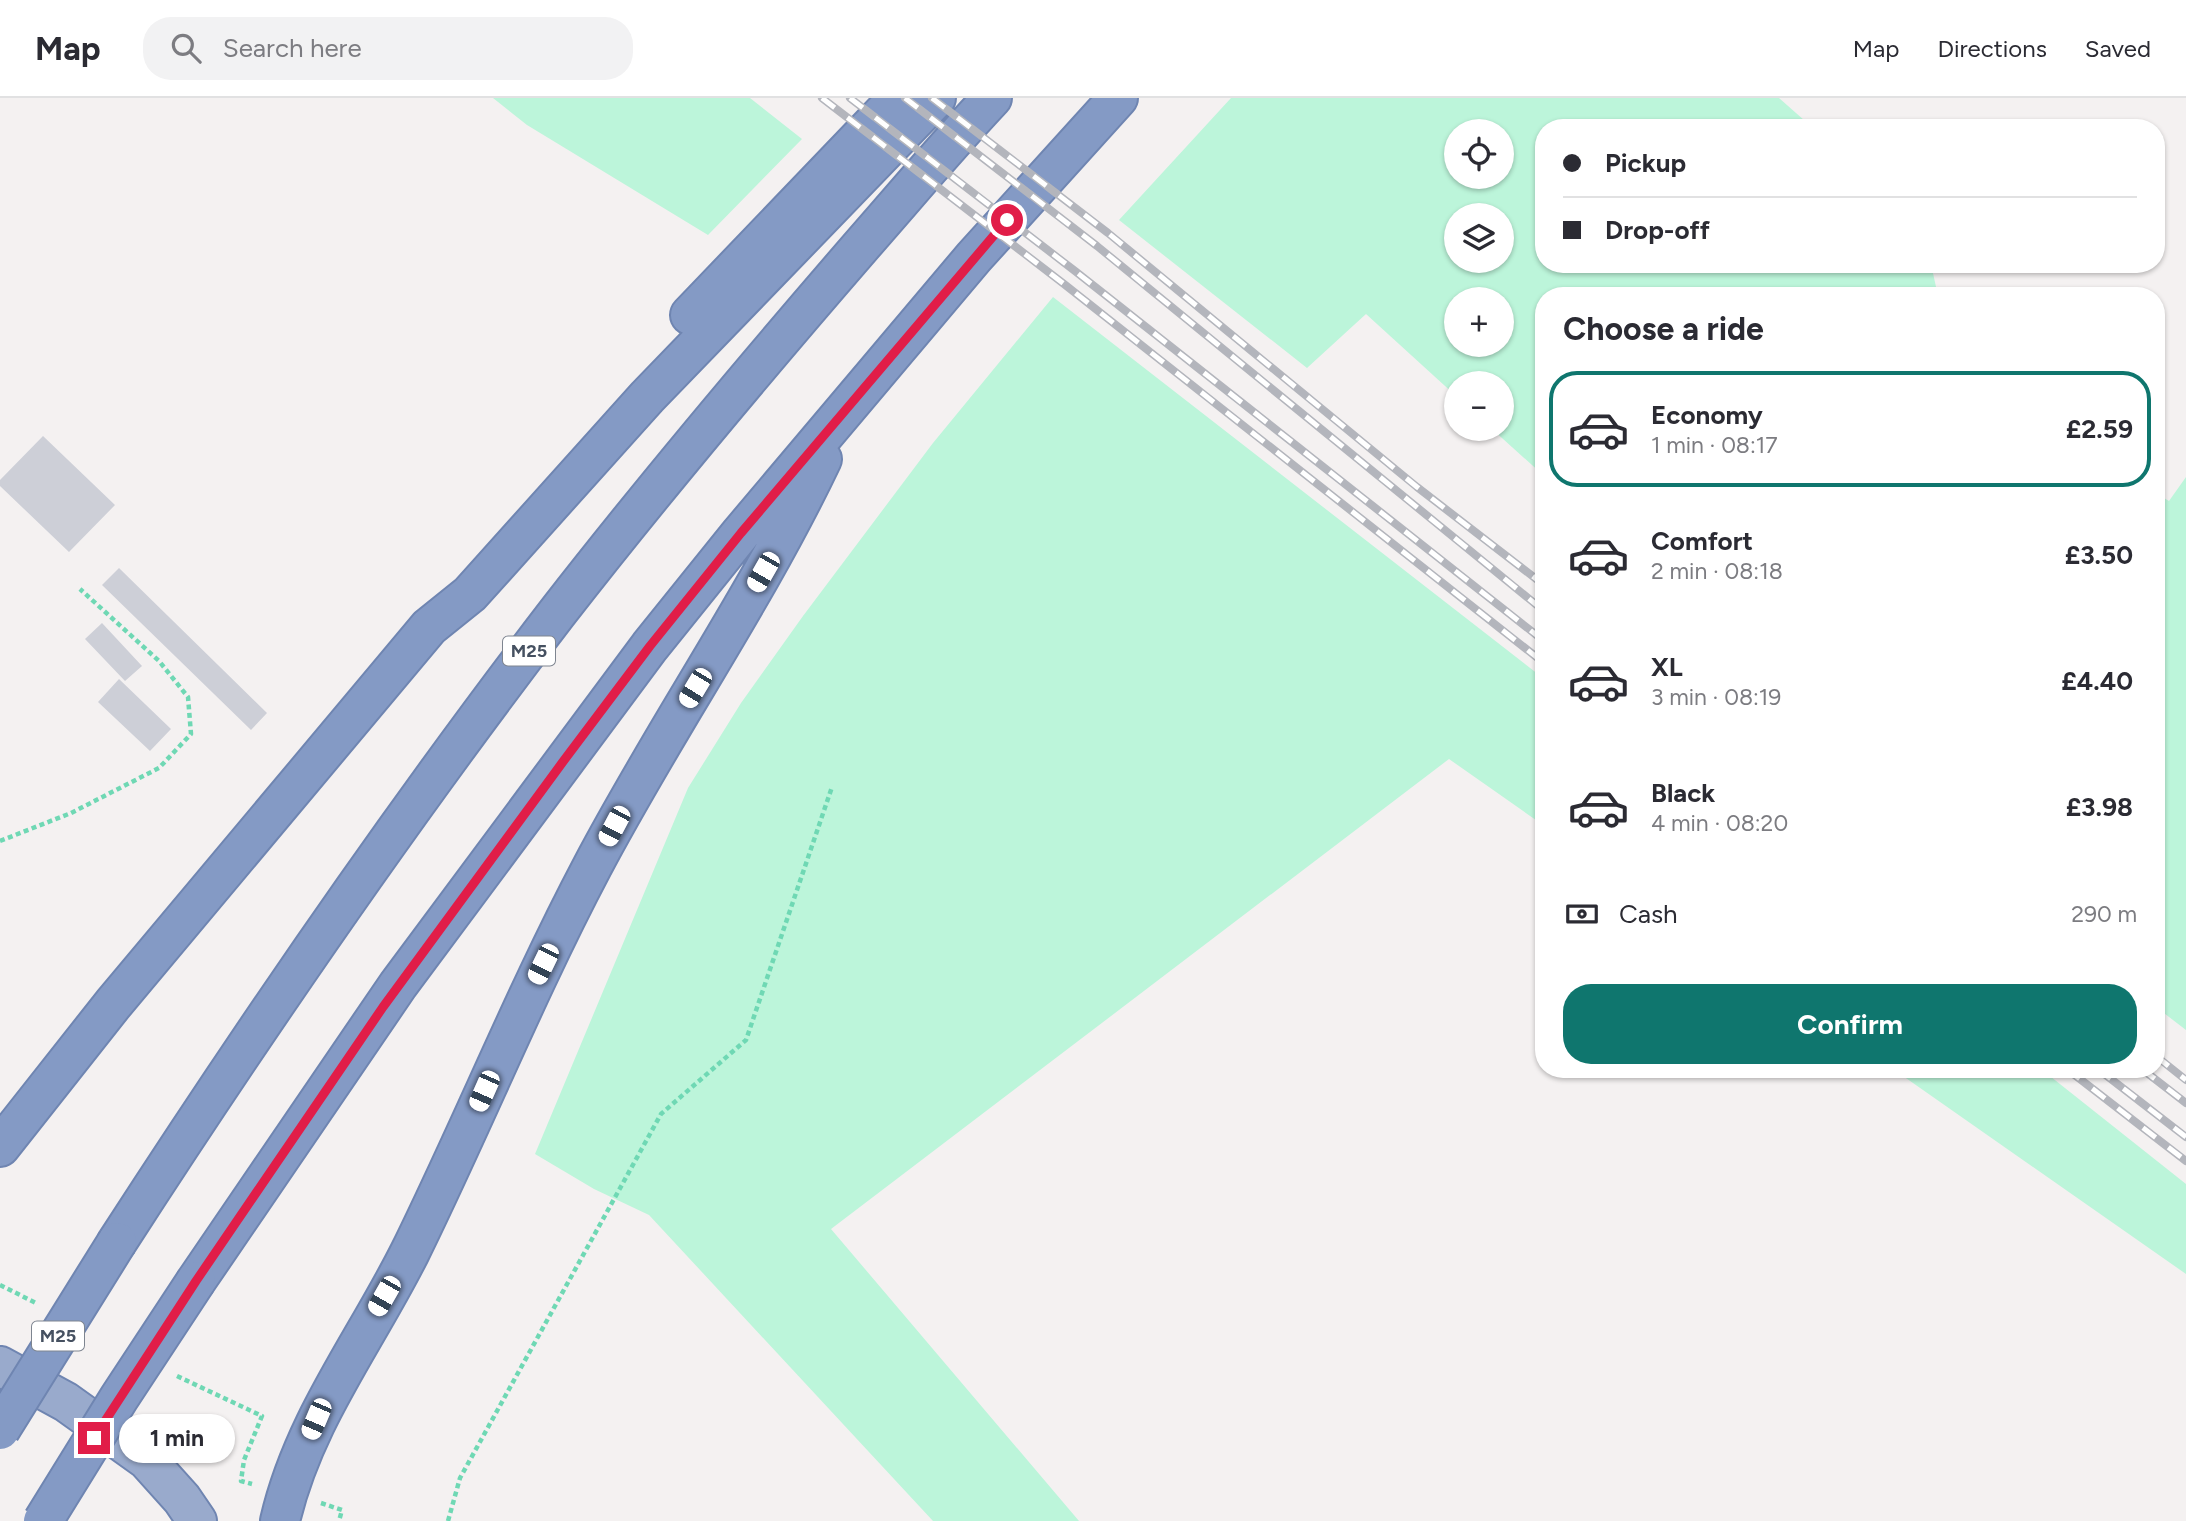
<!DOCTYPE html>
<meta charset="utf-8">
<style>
body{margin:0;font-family:Figtree,sans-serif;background:#f2f2f3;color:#2b2b33;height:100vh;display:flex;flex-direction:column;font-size:26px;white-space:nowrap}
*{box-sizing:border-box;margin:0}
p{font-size:23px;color:#7c7c81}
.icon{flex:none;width:38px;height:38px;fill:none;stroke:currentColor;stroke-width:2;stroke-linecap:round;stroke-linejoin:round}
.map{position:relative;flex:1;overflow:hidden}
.sheet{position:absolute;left:1535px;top:189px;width:630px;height:791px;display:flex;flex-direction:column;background:#fff;border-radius:28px;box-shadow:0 2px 5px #0004}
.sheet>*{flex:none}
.top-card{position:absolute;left:1535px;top:21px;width:630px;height:154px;border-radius:28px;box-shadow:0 2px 5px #0004;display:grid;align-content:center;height:154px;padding:0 28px;background:#fff}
.controls{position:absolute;left:1444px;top:21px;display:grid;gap:14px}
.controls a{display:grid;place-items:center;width:70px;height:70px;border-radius:50%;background:#fff;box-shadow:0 2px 5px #0004;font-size:35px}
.end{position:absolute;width:32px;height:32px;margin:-16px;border:9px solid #e11d48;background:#fff;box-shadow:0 0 0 4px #fff}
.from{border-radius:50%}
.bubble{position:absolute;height:49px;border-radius:24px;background:#fff;box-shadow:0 2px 5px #0004;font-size:23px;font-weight:700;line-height:49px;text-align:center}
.car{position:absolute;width:21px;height:42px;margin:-21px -10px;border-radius:9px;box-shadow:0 0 5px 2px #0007;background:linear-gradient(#fff 24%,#345 0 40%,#fff 0 76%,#345 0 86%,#fff 0)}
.top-card b{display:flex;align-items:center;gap:24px;height:66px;font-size:26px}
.top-card b+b{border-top:2px solid #e1e1e2}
.top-card i{width:18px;height:18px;background:#2b2b33}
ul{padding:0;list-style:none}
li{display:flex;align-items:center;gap:21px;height:116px;margin:0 14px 10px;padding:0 14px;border:4px solid transparent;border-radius:28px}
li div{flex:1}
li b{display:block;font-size:26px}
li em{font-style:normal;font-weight:700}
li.current{border-color:#0f766e}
li>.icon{width:63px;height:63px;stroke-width:1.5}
h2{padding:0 28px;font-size:32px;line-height:84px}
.pay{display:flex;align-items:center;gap:18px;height:77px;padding:0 28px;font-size:26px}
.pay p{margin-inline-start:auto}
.cta{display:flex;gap:14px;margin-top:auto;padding:14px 28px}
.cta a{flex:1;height:80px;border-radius:28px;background:#0f766e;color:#fff;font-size:28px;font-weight:700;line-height:80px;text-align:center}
header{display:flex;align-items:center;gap:42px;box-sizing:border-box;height:98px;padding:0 35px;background:#fff;border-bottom:2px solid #e1e1e2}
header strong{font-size:33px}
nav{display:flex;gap:38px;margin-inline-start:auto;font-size:24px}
.search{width:490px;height:63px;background:#f2f2f3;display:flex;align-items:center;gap:18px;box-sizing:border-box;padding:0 24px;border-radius:28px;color:#7c7c81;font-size:26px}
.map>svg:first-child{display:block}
.green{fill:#bcf5da;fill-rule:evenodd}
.building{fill:#cdcfd7}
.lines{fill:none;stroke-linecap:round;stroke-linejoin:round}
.trunk-casing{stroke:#6f85b1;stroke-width:42}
.motorway-casing{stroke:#6f85b1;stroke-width:42}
.path{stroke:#6fd8b4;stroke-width:4.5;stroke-dasharray:5 3.5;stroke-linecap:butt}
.trunk{stroke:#9ac;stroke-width:38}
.motorway{stroke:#849ac5;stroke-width:38}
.rail-casing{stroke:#b3b5bc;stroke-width:8}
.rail{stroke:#fff;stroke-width:5;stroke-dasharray:16;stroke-linecap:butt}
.motorway-bridge-casing{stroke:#6f85b1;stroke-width:42;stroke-linecap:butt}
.motorway-bridge{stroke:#849ac5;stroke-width:38}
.route{stroke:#e11d48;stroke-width:9}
.labels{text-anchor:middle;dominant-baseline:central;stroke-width:5;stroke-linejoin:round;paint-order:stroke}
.shield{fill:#fff;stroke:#7e8590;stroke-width:2}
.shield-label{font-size:18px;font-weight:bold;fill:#465161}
</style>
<header>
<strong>Map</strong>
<div class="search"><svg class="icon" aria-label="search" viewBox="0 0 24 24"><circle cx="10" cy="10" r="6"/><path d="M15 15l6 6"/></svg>Search here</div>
<nav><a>Map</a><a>Directions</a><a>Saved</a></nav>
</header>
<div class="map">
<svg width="2186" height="1423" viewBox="0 0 2186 1423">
<rect width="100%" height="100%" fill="#f4f1f1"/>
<!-- green -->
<path class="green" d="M493 0H750L802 41 708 137 527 27Z
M1231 0H1779L1813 30H1544V166H1931L1938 198H1544L1543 377 1492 331H1502V285H1456V298L1366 216 1307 270 1119 122ZM1502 33V79H1456V33ZM1502 117V163H1456V117ZM1502 201V247H1456V201Z
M1053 199 1543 580V727L1449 661 831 1131 1079 1423H933L649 1117 594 1091 535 1056 688 690 741 605 803 518 933 345Z
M2186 379V932L2156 909V395L2169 403Z
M1893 971H2041L2186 1086V1176Z"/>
<!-- building -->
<path class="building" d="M43 338 115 407 69 454 0 388V382Z
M119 470 267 615 251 632 102 487Z
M102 525 142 568 125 583 85 541Z
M119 581 171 631 150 653 98 604Z"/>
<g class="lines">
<!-- trunk casing -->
<g class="trunk-casing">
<path id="trunk" d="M0 1268 66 1304 147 1362 182 1401 197 1423"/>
</g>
<!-- motorway casing -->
<g class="motorway-casing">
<path id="motorway" d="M690 217 898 0
M0 1049 113 906 429 529 470 496 647 299 936 0
M117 1144C256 929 401 718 557 515 655 389 758 267 862 147 905 98 947 48 992 0
M196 1183 398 887 650 548 741 435 974 159 1118 0
M280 1423C303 1323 365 1244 410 1154 473 1026 526 894 592 769 665 630 755 502 822 361"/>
</g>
<!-- path -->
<path class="path" d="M0 743 71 715 159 670 191 636 188 599 159 563 80 491
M0 1187 36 1205
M177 1278 262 1318 244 1362 241 1383 252 1386
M321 1405 342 1412 339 1423
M448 1423 460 1380 661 1016 746 942 832 689"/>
<!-- trunk -->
<use href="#trunk" class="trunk"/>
<!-- motorway -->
<use href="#motorway" class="motorway"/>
<!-- rail casing -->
<g class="rail-casing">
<path id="rail" d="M822 0 1064 186 1544 565
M850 0 1075 173 1544 543
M905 0 1097 148 1544 513
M932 0 1108 135 1417 389 1544 487
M2156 958 2186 982
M2067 971 2186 1063
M2098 971 2186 1039
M2142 971 2186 1005"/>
</g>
<!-- rail -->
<use href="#rail" class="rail"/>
<!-- motorway-bridge casing -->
<g class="motorway-bridge-casing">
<path id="motorway-bridge" d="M0 1332 117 1144
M43 1423 119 1300 196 1183"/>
</g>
<!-- motorway-bridge -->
<use href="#motorway-bridge" class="motorway-bridge"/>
</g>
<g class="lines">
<!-- route -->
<path class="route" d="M94 1340 196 1183 383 909 562 665 650 548 741 435 1007 122"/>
</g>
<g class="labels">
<!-- shield labels -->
<g class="shield">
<rect x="503" y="538.5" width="52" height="29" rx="5"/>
<rect x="32" y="1223.5" width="52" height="29" rx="5"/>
</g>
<g class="shield-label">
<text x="529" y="553">M25</text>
<text x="58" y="1238">M25</text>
</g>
</g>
</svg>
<div class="controls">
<a><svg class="icon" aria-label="locate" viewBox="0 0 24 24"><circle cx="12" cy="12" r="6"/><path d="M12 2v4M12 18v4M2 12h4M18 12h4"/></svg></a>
<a><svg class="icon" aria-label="layers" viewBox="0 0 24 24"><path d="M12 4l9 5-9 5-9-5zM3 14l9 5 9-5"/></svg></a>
<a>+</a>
<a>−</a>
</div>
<i class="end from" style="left:1007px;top:122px"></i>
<i class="end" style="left:94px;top:1340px"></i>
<div class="bubble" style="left:119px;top:1316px;width:116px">1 min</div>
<i class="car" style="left:763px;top:474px;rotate:210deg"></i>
<i class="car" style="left:695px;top:590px;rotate:211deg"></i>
<i class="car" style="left:614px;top:728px;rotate:208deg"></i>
<i class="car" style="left:543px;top:866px;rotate:206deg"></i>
<i class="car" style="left:484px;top:993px;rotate:204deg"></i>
<i class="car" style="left:384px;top:1198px;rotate:210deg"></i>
<i class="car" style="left:316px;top:1321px;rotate:203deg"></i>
<div class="top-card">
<b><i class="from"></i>Pickup</b>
<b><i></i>Drop-off</b>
</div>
<section class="sheet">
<h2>Choose a ride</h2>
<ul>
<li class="current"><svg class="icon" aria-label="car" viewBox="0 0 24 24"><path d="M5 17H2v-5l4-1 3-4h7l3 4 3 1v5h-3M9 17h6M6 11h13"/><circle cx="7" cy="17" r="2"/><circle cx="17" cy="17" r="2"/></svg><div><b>Economy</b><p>1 min · 08:17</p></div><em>£2.59</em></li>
<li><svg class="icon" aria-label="car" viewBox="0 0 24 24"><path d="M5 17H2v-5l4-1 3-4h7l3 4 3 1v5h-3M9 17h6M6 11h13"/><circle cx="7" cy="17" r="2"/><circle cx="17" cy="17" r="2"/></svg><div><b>Comfort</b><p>2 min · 08:18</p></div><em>£3.50</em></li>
<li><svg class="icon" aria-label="car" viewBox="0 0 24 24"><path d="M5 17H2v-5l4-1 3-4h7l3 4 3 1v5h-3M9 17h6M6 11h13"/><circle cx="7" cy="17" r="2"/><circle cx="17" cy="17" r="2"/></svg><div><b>XL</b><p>3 min · 08:19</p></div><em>£4.40</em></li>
<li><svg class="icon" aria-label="car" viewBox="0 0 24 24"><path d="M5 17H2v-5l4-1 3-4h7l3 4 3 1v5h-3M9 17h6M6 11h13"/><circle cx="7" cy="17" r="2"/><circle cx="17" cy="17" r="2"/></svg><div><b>Black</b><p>4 min · 08:20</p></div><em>£3.98</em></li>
</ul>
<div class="pay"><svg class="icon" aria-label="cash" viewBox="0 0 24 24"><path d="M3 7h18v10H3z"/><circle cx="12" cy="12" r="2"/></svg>Cash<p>290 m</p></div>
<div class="cta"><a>Confirm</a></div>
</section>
</div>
